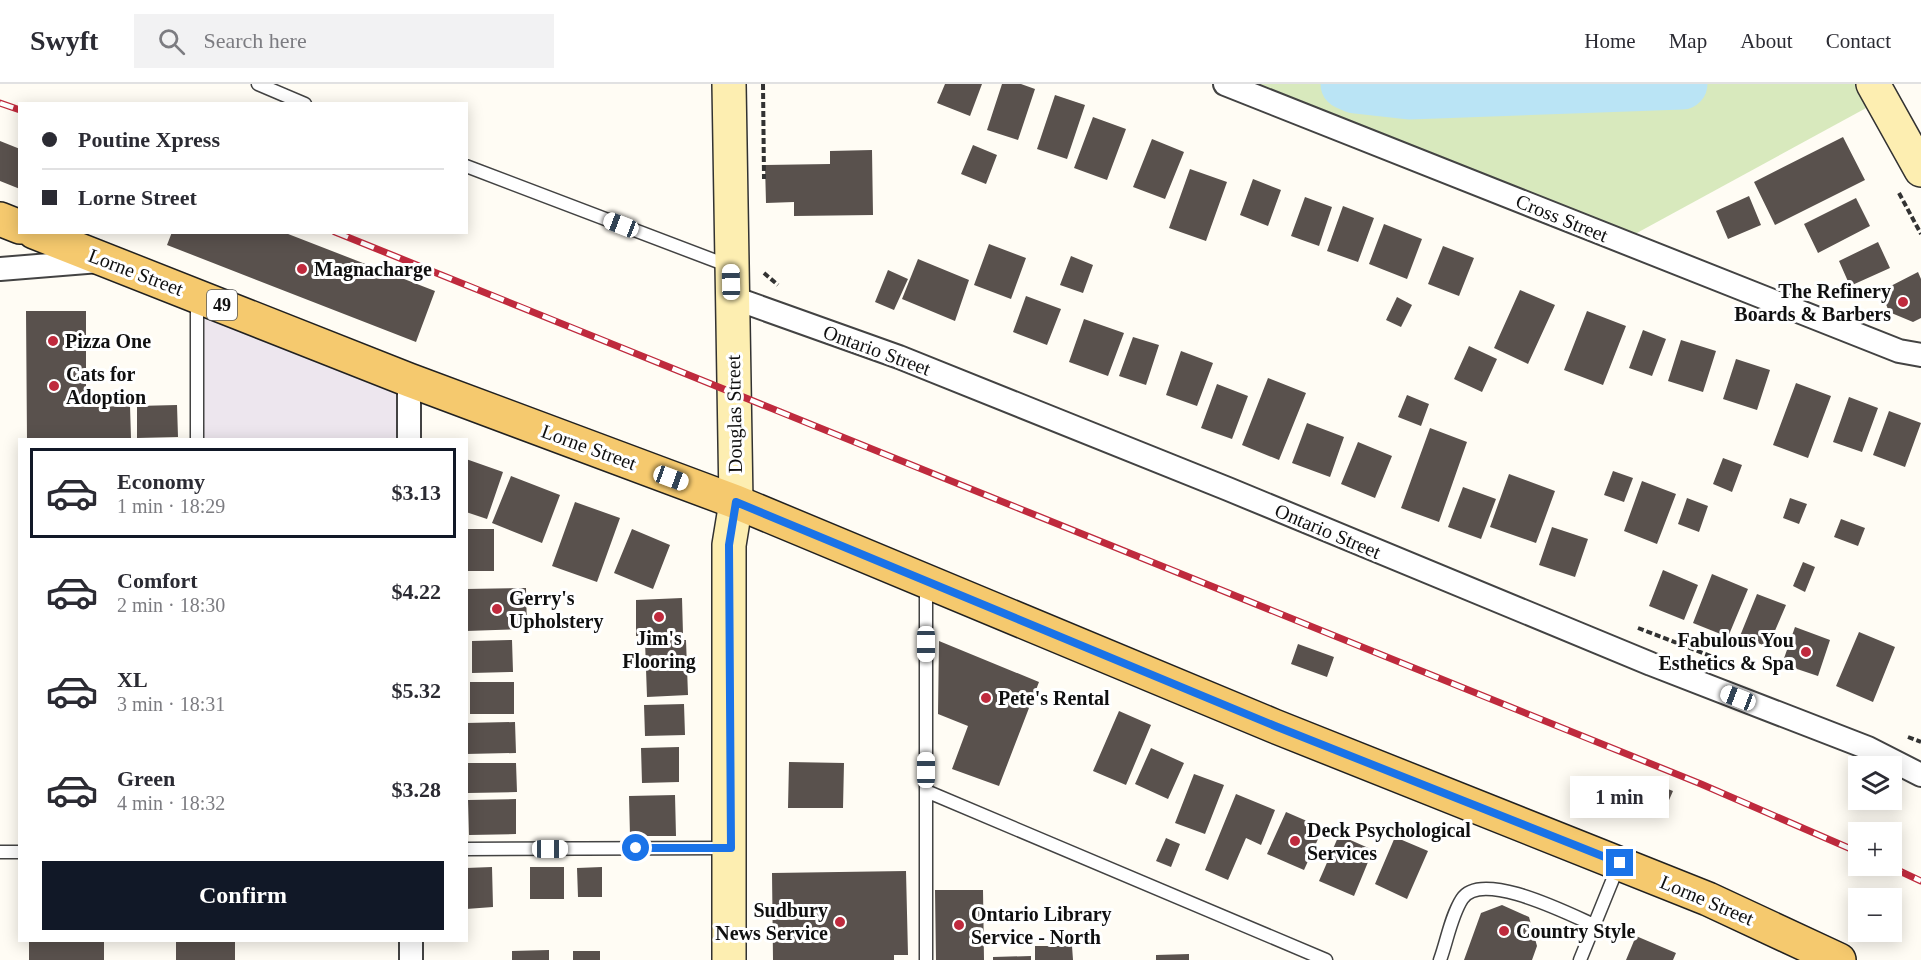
<!DOCTYPE html>
<meta charset="utf-8">
<style>
body{margin:0;font-family:Georgia,serif;background:#f2f2f3;color:#2b2b33;height:100vh;display:flex;flex-direction:column;font-size:22px;white-space:nowrap}
*{box-sizing:border-box;margin:0}
p{font-size:20px;color:#7c7c81}
.icon{flex:none;width:33px;height:33px;fill:none;stroke:currentColor;stroke-width:2;stroke-linecap:round;stroke-linejoin:round}
.map{position:relative;flex:1;overflow:hidden}
.panel{position:absolute;left:18px;top:354px;width:450px;height:504px;display:flex;flex-direction:column;background:#fff;border-radius:0px;box-shadow:0 3px 15px #0003}
.panel>*{flex:none}
.hud{position:absolute;left:18px;top:18px;width:450px;height:132px;border-radius:0px;box-shadow:0 3px 15px #0003;display:grid;align-content:center;height:132px;padding:0 24px;background:#fff}
.buttons{position:absolute;left:1848px;top:672px;display:grid;gap:12px}
.buttons a{display:grid;place-items:center;width:54px;height:54px;border-radius:0px;background:#fff;box-shadow:0 3px 15px #0003;font-size:30px}
.end{position:absolute;width:27px;height:27px;margin:-14px;border:8px solid #1a73e8;background:#fff;box-shadow:0 0 0 3px #fff}
.from{border-radius:50%}
.bubble{position:absolute;height:42px;border-radius:0px;background:#fff;box-shadow:0 3px 15px #0003;font-size:20px;font-weight:700;line-height:42px;text-align:center}
.car{position:absolute;width:18px;height:36px;margin:-18px -9px;border-radius:8px;box-shadow:0 0 4px 2px #0007;background:linear-gradient(#fff 24%,#345 0 40%,#fff 0 76%,#345 0 86%,#fff 0)}
.hud b{display:flex;align-items:center;gap:21px;height:57px;font-size:22px}
.hud b+b{border-top:2px solid #e1e1e2}
.hud i{width:15px;height:15px;background:#2b2b33}
ul{padding:10px 0 0;list-style:none}
li{display:flex;align-items:center;gap:18px;height:90px;margin:0 12px 9px;padding:0 12px;border:3px solid transparent;border-radius:0px}
li div{flex:1}
li b{display:block;font-size:22px}
li em{font-style:normal;font-weight:700}
li.active{border-color:#111827}
li>.icon{width:54px;height:54px;stroke-width:1.5}
.primary-button{display:flex;gap:12px;margin-top:auto;padding:12px 24px}
.primary-button a{flex:1;height:69px;border-radius:0px;background:#111827;color:#fff;font-size:24px;font-weight:700;line-height:69px;text-align:center}
header{display:flex;align-items:center;gap:36px;box-sizing:border-box;height:84px;padding:0 30px;background:#fff;border-bottom:2px solid #e1e1e2}
header strong{font-size:28px}
nav{display:flex;gap:33px;margin-inline-start:auto;font-size:21px}
.search{width:420px;height:54px;background:#f2f2f3;display:flex;align-items:center;gap:15px;box-sizing:border-box;padding:0 21px;border-radius:0px;color:#7c7c81;font-size:22px}
.map>svg:first-child{display:block}
.industrial{fill:#ede6ee}
.green{fill:#d8e9bd}
.lines{fill:none;stroke-linecap:round;stroke-linejoin:round}
.river{stroke:#bae4f5;stroke-width:51}
.building{fill:#59514d}
.lane-casing{stroke:#434343;stroke-width:15}
.street-casing{stroke:#434343;stroke-width:26}
.secondary-casing{stroke:#323232;stroke-width:36}
.primary-casing{stroke:#212121;stroke-width:36}
.path{stroke:#323232;stroke-width:4;stroke-dasharray:6 3;stroke-linecap:butt}
.lane{stroke:#fff;stroke-width:12}
.street{stroke:#fff;stroke-width:22}
.secondary{stroke:#fdeeb1;stroke-width:33}
.primary{stroke:#f5c96e;stroke-width:33}
.rail-casing{stroke:#bf2a3d;stroke-width:7}
.rail{stroke:#fff;stroke-width:4.5;stroke-dasharray:14;stroke-linecap:butt}
.route{stroke:#1a73e8;stroke-width:8}
.poi-dot{fill:#bf2a3d;stroke:#fff;stroke-width:2}
.labels{text-anchor:middle;dominant-baseline:central;stroke-width:6;stroke-linejoin:round;paint-order:stroke}
.shield{fill:#fff;stroke:#585858;stroke-width:1.5}
.shield-label{font-size:18px;font-weight:bold;fill:#101010}
.street-label{font-size:20px;fill:#101010;stroke:#fff}
.poi-label{font-size:20px;font-weight:bold;fill:#101010;stroke:#fff;text-anchor:start}
</style>
<header>
<strong>Swyft</strong>
<div class="search"><svg class="icon" aria-label="search" viewBox="0 0 24 24"><circle cx="10" cy="10" r="6"/><path d="M15 15l6 6"/></svg>Search here</div>
<nav><a>Home</a><a>Map</a><a>About</a><a>Contact</a></nav>
</header>
<div class="map">
<svg width="1921" height="876" viewBox="0 0 1921 876">
<rect width="100%" height="100%" fill="#fffcf4"/>
<!-- industrial -->
<path class="industrial" d="M196 208 407 292V355L196 356Z"/>
<!-- green -->
<path class="green" d="M1231 0H1870L1879 17 1624 156Z"/>
<g class="lines">
<!-- river -->
<path class="river" d="M1346 0 1355 4 1409 10 1682 0"/>
</g>
<!-- building -->
<path class="building" d="M945 0H982L970 32 937 19Z
M1002 0H1021L1035 5 1018 56 987 46Z
M1055 11 1085 21 1067 75 1037 65Z
M1093 33 1126 45 1107 96 1074 84Z
M1843 53 1865 96 1775 141 1754 98Z
M1152 55 1184 68 1165 115 1133 103Z
M0 57 20 65V105L0 97Z
M973 61 997 71 986 100 961 90Z
M872 66 873 131 794 132V118L766 119 765 81 830 80V67Z
M1190 85 1227 98 1206 157 1169 144Z
M1253 95 1281 106 1268 142 1240 131Z
M1749 112 1761 141 1728 155 1716 127Z
M1305 113 1332 123 1319 162 1291 152Z
M1856 114 1870 142 1818 169 1804 140Z
M1343 122 1374 134 1358 178 1327 167Z
M1384 140 1422 155 1407 195 1369 180Z
M172 148H283L435 207 416 258 167 161Z
M1878 158 1890 184 1850 202 1839 177Z
M989 160 1026 174 1011 215 974 201Z
M1443 162 1474 174 1459 212 1428 200Z
M1071 172 1093 181 1083 209 1060 201Z
M918 175 969 196 955 237 902 215Z
M888 186 908 195 894 226 875 218Z
M1918 188 1921 195V234L1913 238 1889 228 1881 207Z
M1520 206 1555 221 1528 280 1494 264Z
M1026 212 1061 225 1047 261 1013 248Z
M1397 213 1412 221 1401 243 1386 236Z
M26 227H86V323L130 322 131 354 27 356Z
M1587 227 1626 242 1603 301 1564 286Z
M1084 235 1124 249 1108 292 1069 278Z
M1643 246 1666 255 1652 292 1629 284Z
M1133 253 1159 261 1146 301 1119 292Z
M1681 256 1716 267 1703 308 1668 297Z
M1469 262 1497 275 1482 308 1454 295Z
M1181 267 1213 279 1197 322 1166 311Z
M1736 275 1770 286 1757 326 1723 315Z
M1268 294 1306 309 1279 376 1242 361Z
M1796 299 1831 312 1808 374 1773 361Z
M1217 300 1248 312 1232 355 1201 344Z
M1407 311 1429 320 1421 342 1398 333Z
M1849 313 1878 324 1862 368 1833 358Z
M177 321 178 353 137 354V322Z
M1889 327 1921 339 1905 383 1873 371Z
M1307 339 1344 353 1330 393 1292 379Z
M1430 344 1467 358 1439 438 1401 424Z
M1358 358 1392 372 1375 414 1341 400Z
M1723 374 1742 381 1732 408 1713 400Z
M466 375 503 388 487 435 466 428Z
M1613 387 1633 394 1624 418 1604 411Z
M1509 390 1555 407 1536 459 1490 443Z
M511 392 560 411 542 459 492 439Z
M1642 397 1676 410 1657 460 1624 447Z
M1463 403 1496 415 1481 455 1448 443Z
M1687 414 1708 422 1699 448 1678 440Z
M1790 414 1807 420 1799 440 1783 434Z
M575 418 620 434 597 498 552 482Z
M1841 435 1865 444 1858 462 1834 453Z
M1552 443 1588 455 1575 493 1539 481Z
M466 445H494V487H466Z
M632 445 670 461 653 505 614 489Z
M1803 478 1815 483 1805 508 1793 502Z
M1663 486 1698 501 1684 536 1649 522Z
M1712 490 1748 505 1728 553 1693 539Z
M526 504 527 545 466 547V505Z
M1757 510 1786 521 1768 563 1740 552Z
M682 514 683 550 636 552V516Z
M1795 543 1830 556 1818 592 1782 580Z
M1859 548 1895 563 1873 618 1836 602Z
M512 556 513 588 472 589V557Z
M686 556 688 611 647 613 645 557Z
M939 557 1039 598 999 702 952 685 968 642 938 630Z
M1298 560 1334 573 1327 593 1291 580Z
M470 598H514V630H470Z
M684 620 685 651 645 652 644 621Z
M1119 627 1151 641 1126 701 1093 687Z
M515 638 516 669 466 670V639Z
M679 663V698L642 699 641 664Z
M1151 664 1184 679 1168 715 1135 700Z
M789 678 844 679 843 724H788Z
M468 679H516L517 708 468 709Z
M1194 690 1224 701 1205 750 1175 739Z
M1638 693 1673 707 1663 730 1629 716Z
M1236 710 1275 726 1261 761 1246 754 1228 796 1205 786Z
M675 711 676 752H630L629 712Z
M516 715V750L469 751 468 716Z
M1286 728 1323 744 1304 786 1267 770Z
M1339 751 1373 766 1354 812 1319 797Z
M1395 753 1428 767 1407 815 1375 800Z
M1166 754 1180 760 1171 783 1156 777Z
M492 783 493 823 466 825V784Z
M530 783H564V815H530Z
M602 783V813H578L577 784Z
M906 787 908 871H894V876H773L772 789Z
M935 806H983L984 876H936Z
M1502 821 1529 833 1537 862 1532 876H1464L1481 829Z
M1636 852 1676 869 1673 876H1626Z
M29 856H104V876H29Z
M176 856H235V876H176Z
M1035 862H1072L1073 876H1035Z
M549 866V876H512V867Z
M573 867H600V876H573Z
M1189 870V876H1156V871Z
M1031 872V876H993V873Z"/>
<g class="lines">
<!-- lane casing -->
<g class="lane-casing">
<path id="lane" d="M258 0 305 20
M466 82 729 182
M197 216V356
M926 499V876
M926 707 1326 876
M466 765 729 764
M0 768H20
M1440 876C1447 857 1451 832 1462 815 1481 785 1569 830 1594 841
M1580 876 1619 780"/>
</g>
<!-- street casing -->
<g class="street-casing">
<path id="street" d="M1225 0 1899 267 1921 271
M0 185 99 177
M731 213 899 273 1228 405 1651 580 1868 664 1921 691
M409 296V356
M411 856V876"/>
</g>
<!-- secondary casing -->
<g class="secondary-casing">
<path id="secondary" d="M1873 0 1921 86
M729 876V461L736 418 729 0"/>
</g>
<!-- primary casing -->
<g class="primary-casing">
<path id="primary" d="M0 135 20 143
M34 148 409 296 736 418 1274 642 1708 815 1839 876"/>
</g>
<!-- path -->
<path class="path" d="M763 0 764 95
M1899 109 1921 150
M764 189 778 201
M1638 544 1726 578
M1908 653 1921 658"/>
<!-- lane -->
<use href="#lane" class="lane"/>
<!-- street -->
<use href="#street" class="street"/>
<!-- secondary -->
<use href="#secondary" class="secondary"/>
<!-- primary -->
<use href="#primary" class="primary"/>
<!-- rail casing -->
<g class="rail-casing">
<path id="rail" d="M0 19 20 26
M335 148 1701 700 1858 768
M1889 782 1921 797"/>
</g>
<!-- rail -->
<use href="#rail" class="rail"/>
</g>
<g class="lines">
<!-- route -->
<path class="route" d="M636 764H731L729 461 736 418 1275 642 1620 779"/>
</g>
<!-- markers -->
<g class="poi-dot">
<circle cx="302" cy="185" r="6"/>
<circle cx="1903" cy="218" r="6"/>
<circle cx="53" cy="257" r="6"/>
<circle cx="54" cy="302" r="6"/>
<circle cx="497" cy="525" r="6"/>
<circle cx="659" cy="533" r="6"/>
<circle cx="1806" cy="568" r="6"/>
<circle cx="986" cy="614" r="6"/>
<circle cx="1295" cy="757" r="6"/>
<circle cx="840" cy="838" r="6"/>
<circle cx="959" cy="841" r="6"/>
<circle cx="1504" cy="847" r="6"/>
</g>
<g class="labels">
<!-- shield labels -->
<rect class="shield" x="207" y="206" width="30" height="30" rx="4.5"/>
<g class="shield-label">
<text x="222" y="221">49</text>
</g>
<!-- street labels -->
<g class="street-label">
<text transform="translate(1562 134) rotate(22)">Cross Street</text>
<text transform="translate(136 188) rotate(21)">Lorne Street</text>
<text transform="translate(877 266) rotate(20)">Ontario Street</text>
<text transform="translate(734 330) rotate(-91)">Douglas Street</text>
<text transform="translate(589 363) rotate(20)">Lorne Street</text>
<text transform="translate(1328 447) rotate(23)">Ontario Street</text>
<text transform="translate(1707 816) rotate(23)">Lorne Street</text>
</g>
<!-- poi labels -->
<g class="poi-label">
<text x="314" y="185">Magnacharge</text>
<text x="1891" y="207" text-anchor="end">The Refinery<tspan x="1891" dy="23">Boards &amp; Barbers</tspan></text>
<text x="65" y="257">Pizza One</text>
<text x="66" y="290">Cats for<tspan x="66" dy="23">Adoption</tspan></text>
<text x="509" y="514">Gerry's<tspan x="509" dy="23">Upholstery</tspan></text>
<text x="659" y="554" text-anchor="middle">Jim's<tspan x="659" dy="23">Flooring</tspan></text>
<text x="1794" y="556" text-anchor="end">Fabulous You<tspan x="1794" dy="23">Esthetics &amp; Spa</tspan></text>
<text x="998" y="614">Pete's Rental</text>
<text x="1307" y="746">Deck Psychological<tspan x="1307" dy="23">Services</tspan></text>
<text x="828" y="826" text-anchor="end">Sudbury<tspan x="828" dy="23">News Service</tspan></text>
<text x="971" y="830">Ontario Library<tspan x="971" dy="23">Service - North</tspan></text>
<text x="1516" y="847">Country Style</text>
</g>
</g>
</svg>
<div class="buttons">
<a><svg class="icon" aria-label="layers" viewBox="0 0 24 24"><path d="M12 4l9 5-9 5-9-5zM3 14l9 5 9-5"/></svg></a>
<a>+</a>
<a>−</a>
</div>
<i class="end from" style="left:636px;top:764px"></i>
<i class="end" style="left:1620px;top:779px"></i>
<div class="bubble" style="left:1570px;top:692px;width:99px">1 min</div>
<i class="car" style="left:621px;top:141px;rotate:291deg"></i>
<i class="car" style="left:731px;top:198px;rotate:359deg"></i>
<i class="car" style="left:671px;top:394px;rotate:110deg"></i>
<i class="car" style="left:926px;top:560px;rotate:180deg"></i>
<i class="car" style="left:1738px;top:614px;rotate:291deg"></i>
<i class="car" style="left:926px;top:686px;rotate:0deg"></i>
<i class="car" style="left:550px;top:765px;rotate:90deg"></i>
<div class="hud">
<b><i class="from"></i>Poutine Xpress</b>
<b><i></i>Lorne Street</b>
</div>
<section class="panel">
<ul>
<li class="active"><svg class="icon" aria-label="car" viewBox="0 0 24 24"><path d="M5 17H2v-5l4-1 3-4h7l3 4 3 1v5h-3M9 17h6M6 11h13"/><circle cx="7" cy="17" r="2"/><circle cx="17" cy="17" r="2"/></svg><div><b>Economy</b><p>1 min · 18:29</p></div><em>$3.13</em></li>
<li><svg class="icon" aria-label="car" viewBox="0 0 24 24"><path d="M5 17H2v-5l4-1 3-4h7l3 4 3 1v5h-3M9 17h6M6 11h13"/><circle cx="7" cy="17" r="2"/><circle cx="17" cy="17" r="2"/></svg><div><b>Comfort</b><p>2 min · 18:30</p></div><em>$4.22</em></li>
<li><svg class="icon" aria-label="car" viewBox="0 0 24 24"><path d="M5 17H2v-5l4-1 3-4h7l3 4 3 1v5h-3M9 17h6M6 11h13"/><circle cx="7" cy="17" r="2"/><circle cx="17" cy="17" r="2"/></svg><div><b>XL</b><p>3 min · 18:31</p></div><em>$5.32</em></li>
<li><svg class="icon" aria-label="car" viewBox="0 0 24 24"><path d="M5 17H2v-5l4-1 3-4h7l3 4 3 1v5h-3M9 17h6M6 11h13"/><circle cx="7" cy="17" r="2"/><circle cx="17" cy="17" r="2"/></svg><div><b>Green</b><p>4 min · 18:32</p></div><em>$3.28</em></li>
</ul>
<div class="primary-button"><a>Confirm</a></div>
</section>
</div>
